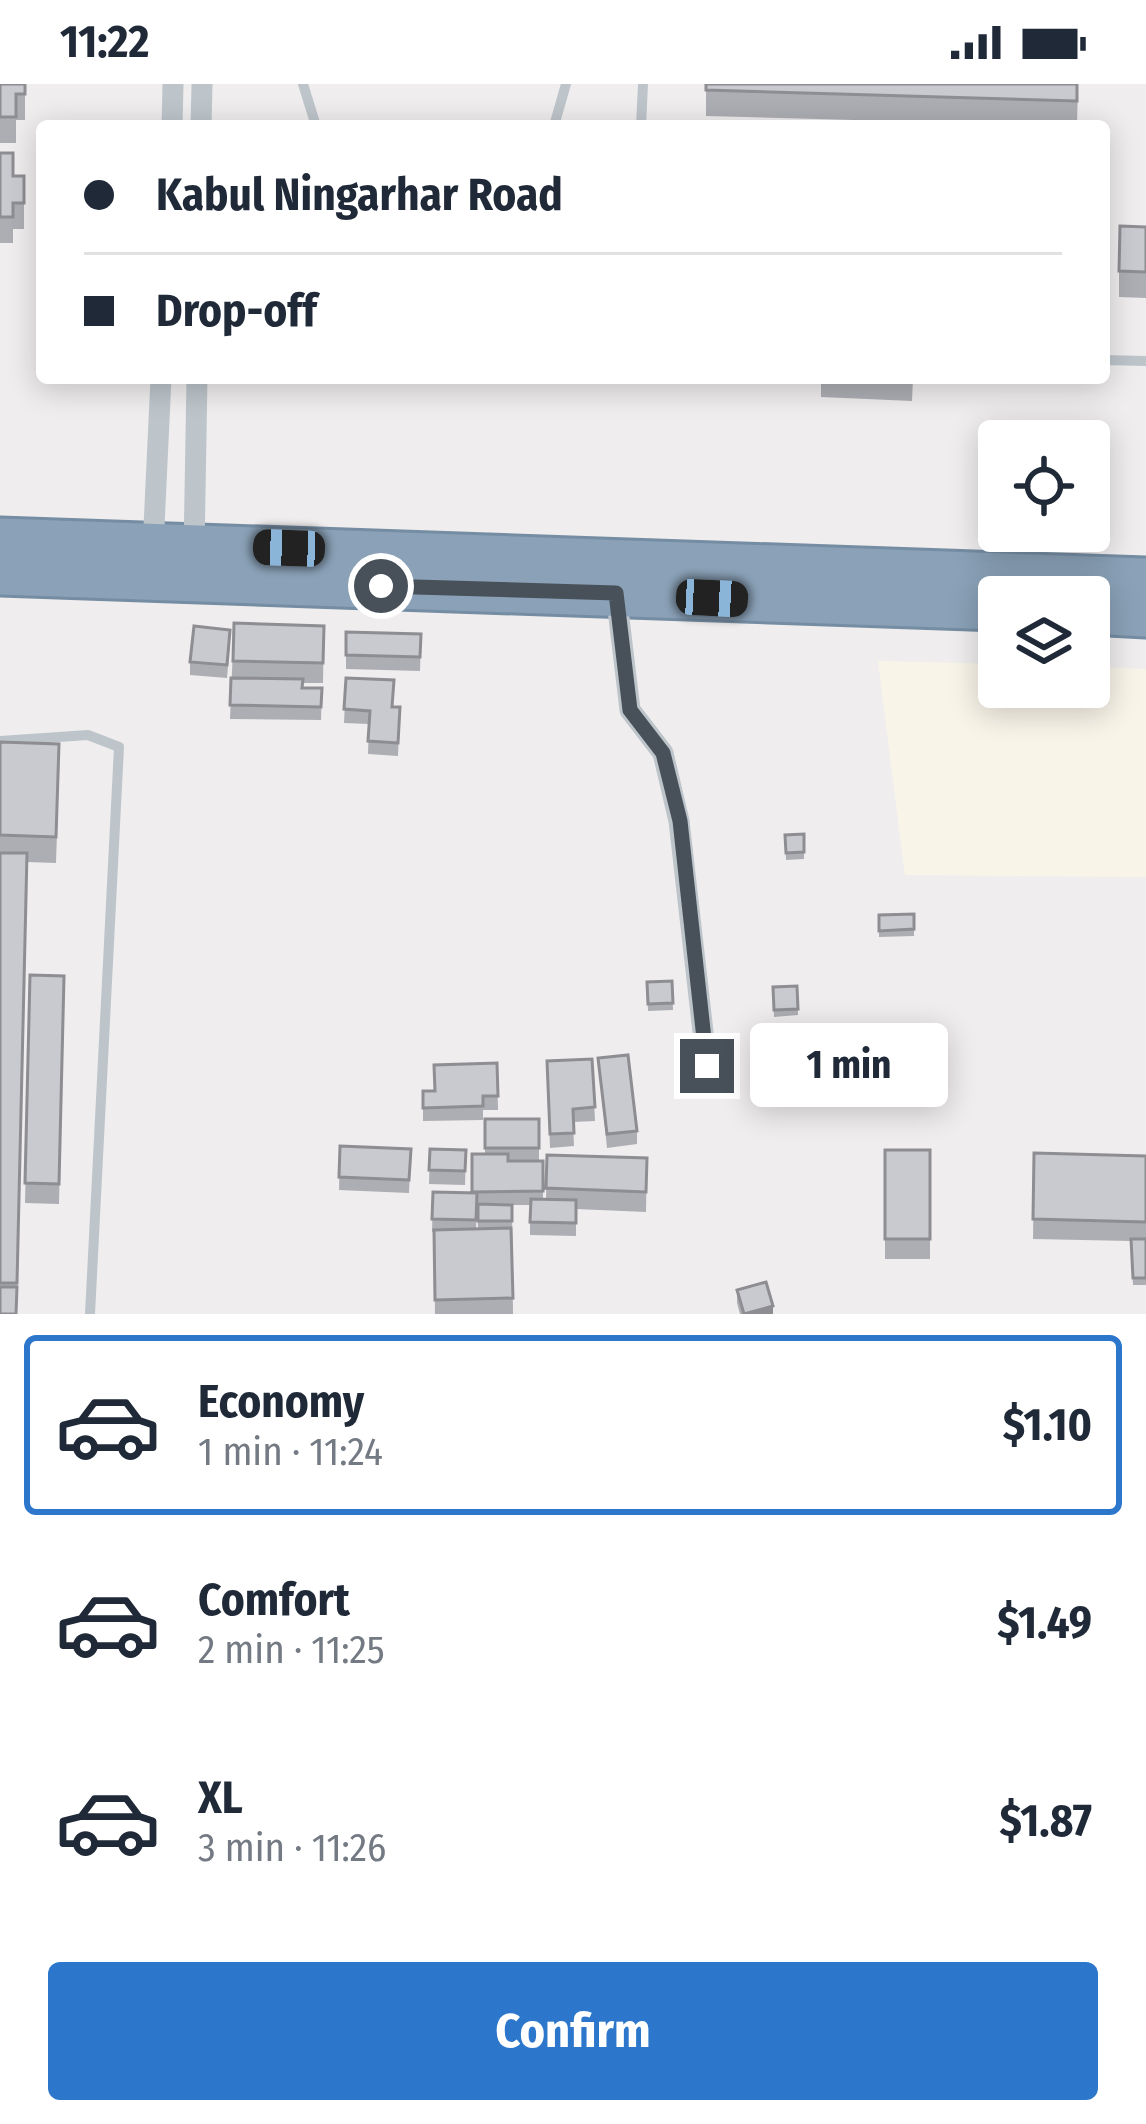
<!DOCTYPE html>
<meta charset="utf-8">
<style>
body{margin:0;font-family:"Fira Sans Condensed",sans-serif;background:#f6f6f7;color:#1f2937;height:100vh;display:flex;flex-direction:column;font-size:45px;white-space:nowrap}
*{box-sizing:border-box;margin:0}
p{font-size:39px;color:#747a83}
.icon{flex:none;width:66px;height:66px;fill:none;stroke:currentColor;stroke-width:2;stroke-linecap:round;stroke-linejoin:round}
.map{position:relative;height:1230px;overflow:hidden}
.panel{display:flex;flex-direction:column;background:#fff;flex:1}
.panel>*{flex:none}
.top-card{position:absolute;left:36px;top:36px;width:1074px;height:264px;border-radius:12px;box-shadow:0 6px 30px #0003;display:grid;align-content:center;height:264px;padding:0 48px;background:#fff}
.controls{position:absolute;left:978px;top:336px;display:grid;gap:24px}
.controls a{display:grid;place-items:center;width:132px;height:132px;border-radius:12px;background:#fff;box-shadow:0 6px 30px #0003;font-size:60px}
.end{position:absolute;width:54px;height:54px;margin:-27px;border:15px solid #485159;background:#fff;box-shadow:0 0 0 6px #fff}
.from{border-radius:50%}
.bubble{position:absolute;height:84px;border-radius:12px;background:#fff;box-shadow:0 6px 30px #0003;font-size:39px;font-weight:700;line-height:84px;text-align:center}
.car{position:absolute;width:36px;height:72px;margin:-36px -18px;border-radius:15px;box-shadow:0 0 9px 3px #0007;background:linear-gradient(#222 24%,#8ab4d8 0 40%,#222 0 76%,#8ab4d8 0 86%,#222 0)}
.top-card b{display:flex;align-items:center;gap:42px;height:114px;font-size:45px}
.top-card b+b{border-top:3px solid #e0e1e3}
.top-card i{width:30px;height:30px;background:#1f2937}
ul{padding:21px 0 0;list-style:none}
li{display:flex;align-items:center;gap:36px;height:180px;margin:0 24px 18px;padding:0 24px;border:6px solid transparent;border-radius:12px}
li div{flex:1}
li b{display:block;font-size:45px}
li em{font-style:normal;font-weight:700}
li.selected{border-color:#2c77cb}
li>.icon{width:108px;height:108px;stroke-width:1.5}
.cta{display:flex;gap:24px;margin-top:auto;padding:24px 48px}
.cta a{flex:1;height:138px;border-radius:12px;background:#2c77cb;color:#fff;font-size:48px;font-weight:700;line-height:138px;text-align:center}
.status{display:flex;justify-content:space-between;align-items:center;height:84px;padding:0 60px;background:#fff;direction:ltr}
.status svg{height:33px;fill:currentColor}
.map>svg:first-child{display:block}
.commercial{fill:#f9f4e8}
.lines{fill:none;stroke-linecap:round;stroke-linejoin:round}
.highway-casing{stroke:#758da3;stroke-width:45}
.lane{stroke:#bdc5cb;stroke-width:10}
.street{stroke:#bdc5cb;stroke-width:21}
.highway{stroke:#8aa1b7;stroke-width:39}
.wall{fill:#adaeb3;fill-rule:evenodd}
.shaded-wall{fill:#8d8d92}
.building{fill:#c9cad0;stroke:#8d8d92;stroke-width:3}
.route{stroke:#485159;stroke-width:15}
</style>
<div class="status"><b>11:22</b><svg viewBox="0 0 49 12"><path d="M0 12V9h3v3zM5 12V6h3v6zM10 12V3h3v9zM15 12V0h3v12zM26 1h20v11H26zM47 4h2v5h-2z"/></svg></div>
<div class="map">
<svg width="1146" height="1230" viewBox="0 0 1146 1230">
<rect width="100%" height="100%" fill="#f0edee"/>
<!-- commercial -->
<path class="commercial" d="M878 577 999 580V603H1089V583L1146 585V793L905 791Z"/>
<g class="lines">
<!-- highway casing -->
<g class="highway-casing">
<path id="highway" d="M0 454 1146 494
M0 491 999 526
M1089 530 1146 533"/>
</g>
<!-- lane -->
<path class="lane" d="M303 0 316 42
M554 42 566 0
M641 42 643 0
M1104 276 1146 277
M0 657 88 651 119 663 90 1230"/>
<!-- street -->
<path class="street" d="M172 42 173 0
M201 42 202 0
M153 464 161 294
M194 467 197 294
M616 509 630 626 663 669 679 737 707 983"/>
<!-- highway -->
<use href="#highway" class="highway"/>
</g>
<!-- wall -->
<path class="wall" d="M0 0H25V36H16V59H0Z
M706 0H1078L1077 42 706 32Z
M0 69 13 92H24V145H13V159H0Z
M1146 143V214L1119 213V187Z
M821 294H913L912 317 821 313Z
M234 539 324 542 323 599H302V604H322L321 636 230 635Z
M346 548 421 550 420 587 346 585Z
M230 559 227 594 190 591V578Z
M346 594 393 623H400L398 672 368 670 369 640 344 639Z
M0 658 59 686 56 779 27 778 17 1230H0Z
M804 750V775L786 776 785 751Z
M914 830V852L879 853V831Z
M30 891 64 892 59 1120 25 1119Z
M672 897 673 926 648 927 647 898Z
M797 902 798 931 774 933 773 903Z
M598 974 637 1047V1060L607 1064Z
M592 975 595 1037 573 1038 574 1062 550 1064 547 977Z
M497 979 498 1026H483V1036L423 1037V1007H434Z
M485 1035H539V1077H543V1115H546L547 1071 647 1074 646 1128 576 1125V1152L530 1151V1121H512L513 1230H435L434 1148H432L433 1108 472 1109 485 1070ZM477 1121 478 1144H510L476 1145Z
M340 1062 411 1065 409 1109 339 1106Z
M430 1065 466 1066 465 1101 429 1100Z
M885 1066H930V1175H885Z
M1034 1069 1146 1072V1201H1133L1131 1157 1033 1155Z
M737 1206 773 1230H740L737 1219Z"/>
<!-- shaded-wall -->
<path class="shaded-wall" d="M773 1222V1230H744Z"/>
<!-- building -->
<path class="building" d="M0 0H25V10H16V33H0Z
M706 0H1077V17L706 6Z
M0 69H13V92H24V119H13V133H0Z
M1120 142 1146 143V188L1119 187Z
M849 294H912V297Z
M234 539 324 542 323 579 233 577Z
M194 542 230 546 227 581 190 578Z
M346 548 421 550 420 573 346 571Z
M231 594 303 595 302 604H322L321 623 230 621Z
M346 594 394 596 392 623H400L398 659 368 657 370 627 344 625Z
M0 658 59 660 56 753 0 751Z
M804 750V768L786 769 785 751Z
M0 769H27L17 1199H0Z
M914 830V845L879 847V831Z
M30 891 64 892 59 1100 25 1099Z
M672 897 673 919 648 920 647 898Z
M797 902 798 925 774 926 773 903Z
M628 971 637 1047 607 1050 598 974Z
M592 975 595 1023 573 1025 574 1049 550 1050 547 977Z
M497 979 498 1012H483V1022L423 1024V1007H435L434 981Z
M485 1035H539V1064H485Z
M340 1062 411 1065 409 1096 339 1093Z
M430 1065 466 1066 465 1087 429 1086Z
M885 1066H930V1155H885Z
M1034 1069 1146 1072V1138L1033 1135Z
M472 1070H508V1077H543V1107L472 1108Z
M547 1071 647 1074 646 1108 546 1104Z
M433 1108 477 1109 476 1136 432 1135Z
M531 1115 576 1116V1139L530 1138Z
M478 1120 512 1121V1137H478Z
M511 1144 513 1214 435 1216 434 1146Z
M1131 1155H1146V1194H1133Z
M766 1198 773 1222 744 1230 737 1206Z
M0 1203H17L16 1230H0Z"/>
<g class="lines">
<!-- route -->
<path class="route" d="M381 502 616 509 630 626 663 669 680 737 707 982"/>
</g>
</svg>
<div class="controls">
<a><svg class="icon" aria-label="locate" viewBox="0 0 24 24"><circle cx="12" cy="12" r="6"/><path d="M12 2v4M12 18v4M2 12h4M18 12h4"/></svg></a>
<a><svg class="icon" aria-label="layers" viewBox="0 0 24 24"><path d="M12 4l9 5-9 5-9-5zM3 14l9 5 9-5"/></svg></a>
</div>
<i class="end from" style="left:381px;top:502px"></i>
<i class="end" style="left:707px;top:982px"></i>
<div class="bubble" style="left:750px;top:939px;width:198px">1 min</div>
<i class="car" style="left:289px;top:464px;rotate:272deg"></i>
<i class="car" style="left:712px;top:514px;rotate:93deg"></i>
<div class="top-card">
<b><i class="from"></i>Kabul Ningarhar Road</b>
<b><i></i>Drop-off</b>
</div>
</div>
<section class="panel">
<ul>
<li class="selected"><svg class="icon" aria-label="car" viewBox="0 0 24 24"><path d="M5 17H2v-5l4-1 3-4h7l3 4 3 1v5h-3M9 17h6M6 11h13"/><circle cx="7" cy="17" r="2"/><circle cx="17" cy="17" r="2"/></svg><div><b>Economy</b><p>1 min · 11:24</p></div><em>$1.10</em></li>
<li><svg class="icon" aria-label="car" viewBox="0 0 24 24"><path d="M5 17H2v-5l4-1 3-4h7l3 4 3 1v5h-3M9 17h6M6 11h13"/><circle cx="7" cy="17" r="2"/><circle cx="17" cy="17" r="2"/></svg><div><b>Comfort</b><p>2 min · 11:25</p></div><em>$1.49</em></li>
<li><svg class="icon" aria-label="car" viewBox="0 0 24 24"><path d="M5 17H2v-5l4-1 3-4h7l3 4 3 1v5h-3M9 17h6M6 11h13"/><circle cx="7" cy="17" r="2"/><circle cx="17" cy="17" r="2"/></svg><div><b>XL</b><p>3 min · 11:26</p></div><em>$1.87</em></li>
</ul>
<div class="cta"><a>Confirm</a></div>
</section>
